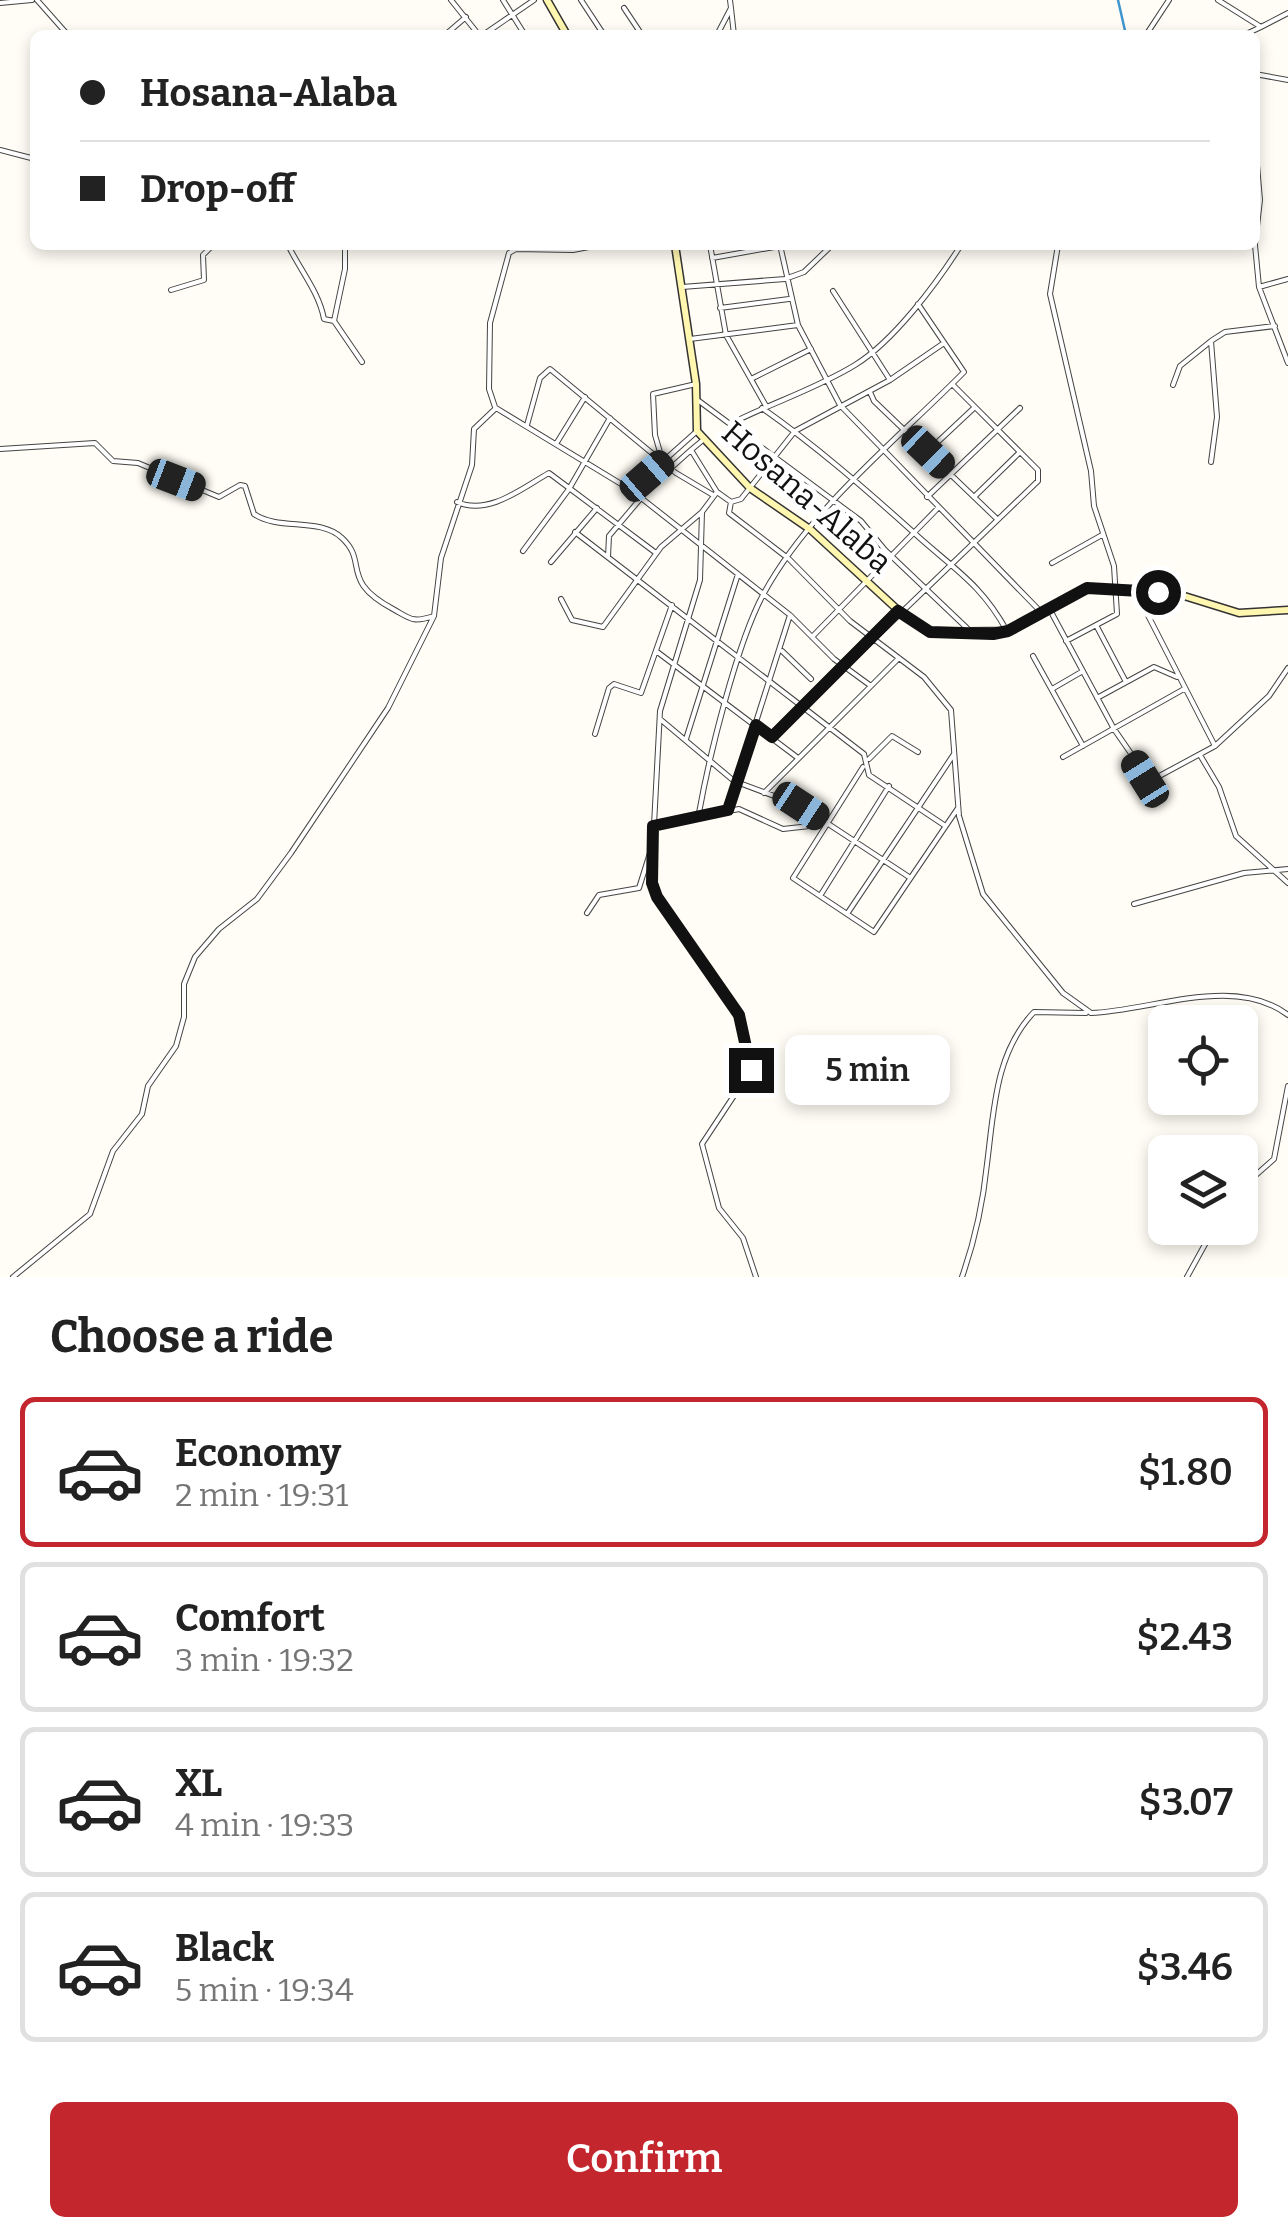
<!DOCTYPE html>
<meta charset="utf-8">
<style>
body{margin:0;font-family:Bitter,serif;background:#f2f2f2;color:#222;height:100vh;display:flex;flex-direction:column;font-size:38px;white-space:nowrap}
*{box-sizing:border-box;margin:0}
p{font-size:32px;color:#767676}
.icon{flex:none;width:55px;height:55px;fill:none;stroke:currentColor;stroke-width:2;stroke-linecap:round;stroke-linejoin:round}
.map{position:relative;height:1277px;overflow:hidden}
.drawer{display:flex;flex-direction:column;background:#fff;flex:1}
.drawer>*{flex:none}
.top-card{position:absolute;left:30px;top:30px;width:1230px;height:220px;border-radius:15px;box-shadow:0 5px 15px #0003;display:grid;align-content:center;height:220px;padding:0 50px;background:#fff}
.tools{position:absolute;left:1148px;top:1005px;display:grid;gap:20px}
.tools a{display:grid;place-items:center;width:110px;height:110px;border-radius:15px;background:#fff;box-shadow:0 5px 15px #0003;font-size:50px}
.end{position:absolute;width:45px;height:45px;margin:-22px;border:12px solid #111;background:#fff;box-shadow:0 0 0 5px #fff}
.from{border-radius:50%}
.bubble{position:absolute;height:70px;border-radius:15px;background:#fff;box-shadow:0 5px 15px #0003;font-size:32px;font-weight:600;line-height:70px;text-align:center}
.car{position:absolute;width:30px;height:60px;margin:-30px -15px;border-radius:12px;box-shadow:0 0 8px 2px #0007;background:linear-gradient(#222 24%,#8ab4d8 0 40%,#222 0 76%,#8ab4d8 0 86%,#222 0)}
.top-card b{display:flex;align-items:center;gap:35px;height:95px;font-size:38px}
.top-card b+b{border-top:2px solid #e0e0e0}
.top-card i{width:25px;height:25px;background:#222}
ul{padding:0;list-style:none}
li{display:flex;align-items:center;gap:30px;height:150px;margin:0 20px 15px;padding:0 30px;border:5px solid #e0e0e0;border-radius:15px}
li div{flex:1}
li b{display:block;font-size:38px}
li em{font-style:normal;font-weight:600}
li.selected{border-color:#c4262e}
li>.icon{width:90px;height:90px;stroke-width:1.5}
h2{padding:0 50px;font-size:45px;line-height:120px}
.action{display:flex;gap:20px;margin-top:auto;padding:20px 50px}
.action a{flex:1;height:115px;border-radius:15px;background:#c4262e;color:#fff;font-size:40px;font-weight:600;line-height:115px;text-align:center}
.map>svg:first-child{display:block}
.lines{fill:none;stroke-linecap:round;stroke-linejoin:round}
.stream{stroke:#3f96cf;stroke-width:2.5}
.street-casing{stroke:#444;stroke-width:6}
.secondary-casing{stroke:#333;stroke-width:9}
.street{stroke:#fff;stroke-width:4}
.secondary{stroke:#fff6b0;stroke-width:6}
.route{stroke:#111;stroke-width:12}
.labels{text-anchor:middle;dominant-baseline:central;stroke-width:10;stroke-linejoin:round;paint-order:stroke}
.street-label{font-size:32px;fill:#111;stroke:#fff}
</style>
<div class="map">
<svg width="1288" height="1277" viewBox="0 0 1288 1277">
<rect width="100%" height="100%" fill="#fffdf5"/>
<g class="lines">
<!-- stream -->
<path class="stream" d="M1118 0 1126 35"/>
<!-- street casing -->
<g class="street-casing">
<path id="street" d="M37 0 68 35
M451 0 479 35
M503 0 525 35
M581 0 604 35
M1218 0 1261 27 1288 13
M0 3 32 0
M624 8 642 35
M731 8 734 35
M445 35 466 17
M483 35 534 0
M717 35 731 8 730 0
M1146 35 1169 0
M1244 35 1261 27
M1255 74 1288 80
M1255 142 1260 200 1255 244
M0 150 35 159
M288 245C300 270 319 292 324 319L334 321
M345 245V269L334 321 362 362
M498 245 516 249
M710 245 726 335 766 406
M780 245 798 325 840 405 1040 611
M1058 245 1050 294 1091 471 1094 506 1114 566 1117 614 1066 641
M1255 245 1259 287 1288 363
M712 258 780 246
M682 287 785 279 804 272 829 248 825 245
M1259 287 1288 279
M171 290 204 280 203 255 213 245
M833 291 890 380
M720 308 789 299
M690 339 798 325
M753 378 811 349
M1173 385 1180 366 1211 341
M870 392 874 401 997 519
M699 401 861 521 885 550 969 630
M495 407 489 389 490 323 509 253 516 249 573 250 599 245
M762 408C816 446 863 487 912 531 952 568 980 582 1007 631
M730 424C771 403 816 389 855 365 894 341 937 283 961 245
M527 425 540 378 550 369 676 473 713 495
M703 440 691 450 717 492
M556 444 585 397
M0 449 95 443 113 461 138 463 219 497 240 485 245 486 254 514C279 531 320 517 342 538 369 563 339 580 393 609 411 619 412 623 434 616L441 558 472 465 474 429 496 408 631 490 696 432
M927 452 975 407
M662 459 655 435 653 394 696 384
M1211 462 1217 417 1211 341 1225 332 1275 326
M672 467 691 450
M631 490 790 615 834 659 871 686
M927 497 1020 408
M974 497 1020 452
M457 502C489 516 522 488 549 473L656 553
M731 502 729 513 789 559 850 621 924 677 951 710 959 816 983 894 1063 993 1091 1013C1152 1011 1234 974 1288 1015
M575 532 864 754 869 775 944 825
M523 551 569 489 610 418
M608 557 609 536 641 498
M551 562 597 508
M1052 563 1102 535
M561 599 572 620 603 627 661 547 702 512
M1050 610 1114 729 1150 781 1215 746 1137 594
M1096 625 1126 682
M812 637 938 508
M656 651 798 758
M782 651 811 679
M1033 656 1083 746
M1052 689 1083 671
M1097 698 1154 667 1177 677
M660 719 734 781 801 806 909 877
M595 734 609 688 614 684 641 693 672 605
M772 737 1038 481V470L952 384
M686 739 738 574
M1215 746 1269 696 1288 668
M1200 755 1219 787 1236 836 1288 883
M1063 757 1184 689
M869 759 892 736 918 752
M863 767 793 878 874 932 958 808
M764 793 899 658
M728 810 790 615
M699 813C709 757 737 642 764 593 810 509 898 439 964 372L918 304
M653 826 739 809 783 829 827 824
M820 896 889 786
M1134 904 1244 873 1288 869
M587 913 599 895 639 888 650 853
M847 914 954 754
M1240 1189 1274 1159 1288 1086
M13 1277 90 1214 113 1151 142 1114 148 1086 176 1046 184 1017V984L195 957 219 929 257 899 291 853 388 708 434 616
M756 1277 743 1238 719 1208 702 1144 751 1070 750 1051 739 1015 657 897 652 863 660 711 700 580 702 512 717 492 731 502 741 499 795 431 890 380 944 343
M962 1277C975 1240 983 1203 987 1164 994 1110 995 1053 1034 1012L1086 1013
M1187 1277 1214 1228"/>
</g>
<!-- secondary casing -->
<g class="secondary-casing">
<path id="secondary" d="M547 0 567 35
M675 245 696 384 697 431 750 488 811 530 899 611 930 632 1007 631 1087 588 1181 595 1239 613 1288 610"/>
</g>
<!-- street -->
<use href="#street" class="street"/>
<!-- secondary -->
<use href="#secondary" class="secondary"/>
</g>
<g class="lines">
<!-- route -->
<path class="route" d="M751 1070 739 1015 657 897 652 883 653 826 728 810 756 725 772 737 898 611 930 632 993 634 1008 631 1087 588 1158 592"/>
</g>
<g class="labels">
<!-- street labels -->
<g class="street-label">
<text transform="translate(807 497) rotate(41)">Hosana-Alaba</text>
</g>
</g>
</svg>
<div class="tools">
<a><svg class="icon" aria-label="locate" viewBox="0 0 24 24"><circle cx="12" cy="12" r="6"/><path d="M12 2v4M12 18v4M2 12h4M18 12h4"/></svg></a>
<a><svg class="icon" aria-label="layers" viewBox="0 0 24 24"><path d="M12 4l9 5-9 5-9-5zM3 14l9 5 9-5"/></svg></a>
</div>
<i class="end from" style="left:1158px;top:592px"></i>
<i class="end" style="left:751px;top:1070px"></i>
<div class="bubble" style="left:785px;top:1035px;width:165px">5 min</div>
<i class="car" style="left:928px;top:452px;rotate:134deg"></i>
<i class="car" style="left:647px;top:476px;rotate:49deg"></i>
<i class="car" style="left:176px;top:480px;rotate:111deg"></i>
<i class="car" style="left:1145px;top:779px;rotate:328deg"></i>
<i class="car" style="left:801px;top:806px;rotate:123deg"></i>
<div class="top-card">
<b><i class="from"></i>Hosana-Alaba</b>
<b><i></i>Drop-off</b>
</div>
</div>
<section class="drawer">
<h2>Choose a ride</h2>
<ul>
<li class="selected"><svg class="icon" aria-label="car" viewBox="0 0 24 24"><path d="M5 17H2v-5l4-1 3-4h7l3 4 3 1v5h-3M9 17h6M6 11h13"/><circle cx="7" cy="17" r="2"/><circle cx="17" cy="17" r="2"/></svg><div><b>Economy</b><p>2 min · 19:31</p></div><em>$1.80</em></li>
<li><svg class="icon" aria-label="car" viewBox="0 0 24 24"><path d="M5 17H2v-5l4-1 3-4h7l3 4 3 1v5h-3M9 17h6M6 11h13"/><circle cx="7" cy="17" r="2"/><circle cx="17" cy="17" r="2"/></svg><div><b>Comfort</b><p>3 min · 19:32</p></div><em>$2.43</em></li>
<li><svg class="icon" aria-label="car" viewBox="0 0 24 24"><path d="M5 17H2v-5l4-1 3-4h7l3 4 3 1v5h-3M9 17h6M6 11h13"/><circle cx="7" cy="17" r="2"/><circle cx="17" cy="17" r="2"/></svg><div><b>XL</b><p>4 min · 19:33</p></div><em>$3.07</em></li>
<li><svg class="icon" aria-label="car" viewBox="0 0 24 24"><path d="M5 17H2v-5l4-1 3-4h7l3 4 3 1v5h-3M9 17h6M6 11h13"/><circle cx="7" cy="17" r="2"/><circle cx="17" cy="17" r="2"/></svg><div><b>Black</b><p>5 min · 19:34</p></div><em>$3.46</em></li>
</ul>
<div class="action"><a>Confirm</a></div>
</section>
